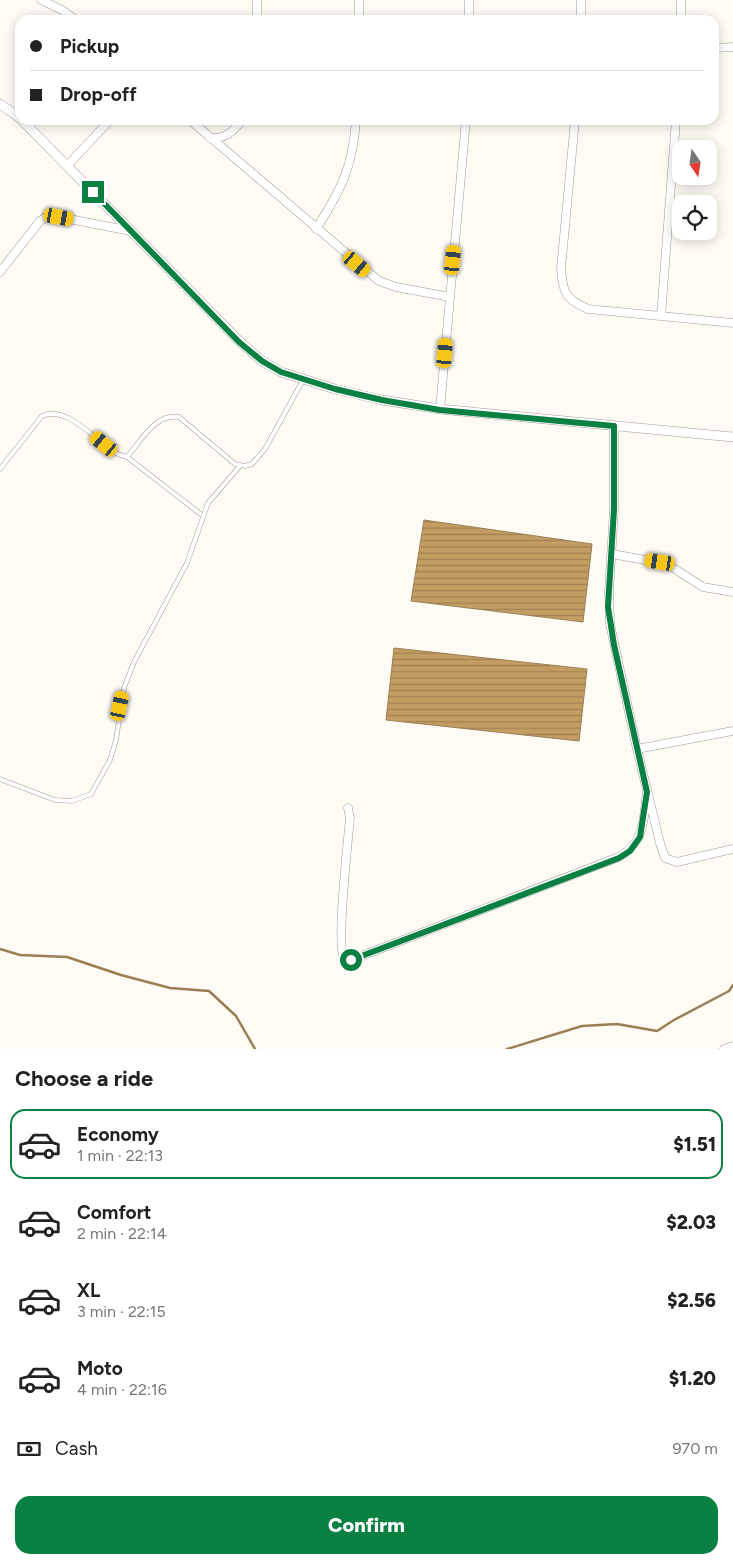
<!DOCTYPE html>
<meta charset="utf-8">
<style>
body{margin:0;font-family:Figtree,sans-serif;background:#f2f2f2;color:#222;height:100vh;display:flex;flex-direction:column;font-size:19px;white-space:nowrap}
*{box-sizing:border-box;margin:0}
p{font-size:16px;color:#767676}
.icon{flex:none;width:28px;height:28px;fill:none;stroke:currentColor;stroke-width:2;stroke-linecap:round;stroke-linejoin:round}
.map{position:relative;height:1049px;overflow:hidden}
.panel{display:flex;flex-direction:column;background:#fff;flex:1}
.panel>*{flex:none}
.hud{position:absolute;left:15px;top:15px;width:704px;height:110px;border-radius:15px;box-shadow:0 2px 12px #0003;display:grid;align-content:center;height:110px;padding:0 15px;background:#fff}
.needle{width:32px;rotate:167deg}
.fabs{position:absolute;left:672px;top:140px;display:grid;gap:10px}
.fabs a{display:grid;place-items:center;width:45px;height:45px;border-radius:10px;background:#fff;box-shadow:0 2px 12px #0003;font-size:25px}
.end{position:absolute;width:22px;height:22px;margin:-11px;border:6px solid #0b8043;background:#fff;box-shadow:0 0 0 2px #fff}
.from{border-radius:50%}
.car{position:absolute;width:15px;height:30px;margin:-15px -8px;border-radius:6px;box-shadow:0 0 4px 1px #0007;background:linear-gradient(#f5c518 24%,#345 0 40%,#f5c518 0 76%,#345 0 86%,#f5c518 0)}
.hud b{display:flex;align-items:center;gap:18px;height:48px;font-size:19px}
.hud b+b{border-top:1px solid #e0e0e0}
.hud i{width:12px;height:12px;background:#222}
ul{padding:0;list-style:none}
li{display:flex;align-items:center;gap:15px;height:70px;margin:0 10px 8px;padding:0 5px;border:2px solid transparent;border-radius:15px}
li div{flex:1}
li b{display:block;font-size:19px}
li em{font-style:normal;font-weight:800}
li.selected{border-color:#0b8043}
li>.icon{width:45px;height:45px;stroke-width:1.5}
h2{padding:0 15px;font-size:22px;line-height:60px}
.pay{display:flex;align-items:center;gap:12px;height:55px;padding:0 15px;font-size:19px}
.pay p{margin-inline-start:auto}
.button{display:flex;gap:10px;margin-top:auto;padding:10px 15px}
.button a{flex:1;height:58px;border-radius:15px;background:#0b8043;color:#fff;font-size:20px;font-weight:800;line-height:58px;text-align:center}
.map>svg:first-child{display:block}
.water{fill:url(#water-rules);stroke:#9a7f55}
.lines{fill:none;stroke-linecap:round;stroke-linejoin:round}
.stream{stroke:#9a7f55;stroke-width:2.5}
.service-casing{stroke:#9f9b96;stroke-width:5}
.minor-casing{stroke:#9f9b96;stroke-width:9}
.tertiary-casing{stroke:#9f9b96;stroke-width:10}
.service{stroke:#fff;stroke-width:4}
.minor{stroke:#fff;stroke-width:8}
.tertiary{stroke:#fff;stroke-width:9}
.route{stroke:#0b8043;stroke-width:6}
</style>
<div class="map">
<svg width="733" height="1049" viewBox="0 0 733 1049">
<defs>
<pattern id="water-rules" width="6" height="5" patternUnits="userSpaceOnUse" patternTransform="scale(1.25)"><rect width="6" height="5" fill="#c39d62"/><path d="M0 2.5h6" fill="none" stroke="#a08152"/></pattern>
</defs>
<rect width="100%" height="100%" fill="#fefbf5"/>
<!-- water -->
<path class="water" d="M424 520 592 544 583 622 411 601Z
M394 648 587 669 579 741 386 720Z"/>
<g class="lines">
<!-- stream -->
<path class="stream" d="M0 949 20 955 67 957 121 975 170 988 209 991 236 1016 255 1049
M507 1049 582 1026 617 1024 657 1031 674 1020 729 991 733 985"/>
<!-- service casing -->
<g class="service-casing">
<path id="service" d="M127 457C141 441 155 413 179 417L235 464 245 466 252 464 265 449 303 380
M0 469 42 416C67 405 94 439 113 451 117 454 122 456 127 457L203 516
M0 779 55 800 72 801 91 794 110 760 116 740 124 688 134 662 187 563 208 503 240 466"/>
</g>
<!-- minor casing -->
<g class="minor-casing">
<path id="minor" d="M41 0 62 10 76 20
M681 0V20
M257 20V0
M359 20V0
M469 20V0
M581 20V0
M714 48 733 47
M190 120 379 281 396 287 450 297
M575 120 561 269C563 293 565 299 588 309L733 323
M210 138C225 139 233 132 242 120
M67 166 110 120
M316 229C341 190 353 167 356 120
M0 272 40 221 46 217H59L131 231
M661 316 676 120
M440 409 466 120
M614 426V509L609 592 610 624 637 749 660 843 665 858 677 862 733 849
M612 554 667 564 703 587 733 592
M637 749 733 731
M348 808 350 818C348 841 336 944 344 958L351 960 619 857C646 841 643 820 647 792
M724 1049 733 1046"/>
</g>
<!-- tertiary casing -->
<g class="tertiary-casing">
<path id="tertiary" d="M0 104 20 118
M22 120 239 341 262 361 281 372 335 389 382 400 440 409 733 437"/>
</g>
<!-- service -->
<use href="#service" class="service"/>
<!-- minor -->
<use href="#minor" class="minor"/>
<!-- tertiary -->
<use href="#tertiary" class="tertiary"/>
</g>
<g class="lines">
<!-- route -->
<path class="route" d="M93 192 239 342 262 361 281 372 335 389 382 400 440 410 614 426V509L608 607 614 645 647 792 640 837 630 851 619 858 351 960"/>
</g>
</svg>
<div class="fabs">
<a><svg class="needle" viewBox="-14 -14 28 28"><path d="M0-13l5 13h-10z" fill="#e53935"/><path d="M0 13l5-13h-10z" fill="#767676"/></svg></a>
<a><svg class="icon" aria-label="locate" viewBox="0 0 24 24"><circle cx="12" cy="12" r="6"/><path d="M12 2v4M12 18v4M2 12h4M18 12h4"/></svg></a>
</div>
<i class="end from" style="left:351px;top:960px"></i>
<i class="end" style="left:93px;top:192px"></i>
<i class="car" style="left:59px;top:217px;rotate:100deg"></i>
<i class="car" style="left:453px;top:260px;rotate:6deg"></i>
<i class="car" style="left:357px;top:264px;rotate:130deg"></i>
<i class="car" style="left:445px;top:353px;rotate:5deg"></i>
<i class="car" style="left:104px;top:444px;rotate:309deg"></i>
<i class="car" style="left:660px;top:562px;rotate:279deg"></i>
<i class="car" style="left:120px;top:706px;rotate:12deg"></i>
<div class="hud">
<b><i class="from"></i>Pickup</b>
<b><i></i>Drop-off</b>
</div>
</div>
<section class="panel">
<h2>Choose a ride</h2>
<ul>
<li class="selected"><svg class="icon" aria-label="car" viewBox="0 0 24 24"><path d="M5 17H2v-5l4-1 3-4h7l3 4 3 1v5h-3M9 17h6M6 11h13"/><circle cx="7" cy="17" r="2"/><circle cx="17" cy="17" r="2"/></svg><div><b>Economy</b><p>1 min · 22:13</p></div><em>$1.51</em></li>
<li><svg class="icon" aria-label="car" viewBox="0 0 24 24"><path d="M5 17H2v-5l4-1 3-4h7l3 4 3 1v5h-3M9 17h6M6 11h13"/><circle cx="7" cy="17" r="2"/><circle cx="17" cy="17" r="2"/></svg><div><b>Comfort</b><p>2 min · 22:14</p></div><em>$2.03</em></li>
<li><svg class="icon" aria-label="car" viewBox="0 0 24 24"><path d="M5 17H2v-5l4-1 3-4h7l3 4 3 1v5h-3M9 17h6M6 11h13"/><circle cx="7" cy="17" r="2"/><circle cx="17" cy="17" r="2"/></svg><div><b>XL</b><p>3 min · 22:15</p></div><em>$2.56</em></li>
<li><svg class="icon" aria-label="car" viewBox="0 0 24 24"><path d="M5 17H2v-5l4-1 3-4h7l3 4 3 1v5h-3M9 17h6M6 11h13"/><circle cx="7" cy="17" r="2"/><circle cx="17" cy="17" r="2"/></svg><div><b>Moto</b><p>4 min · 22:16</p></div><em>$1.20</em></li>
</ul>
<div class="pay"><svg class="icon" aria-label="cash" viewBox="0 0 24 24"><path d="M3 7h18v10H3z"/><circle cx="12" cy="12" r="2"/></svg>Cash<p>970 m</p></div>
<div class="button"><a>Confirm</a></div>
</section>
